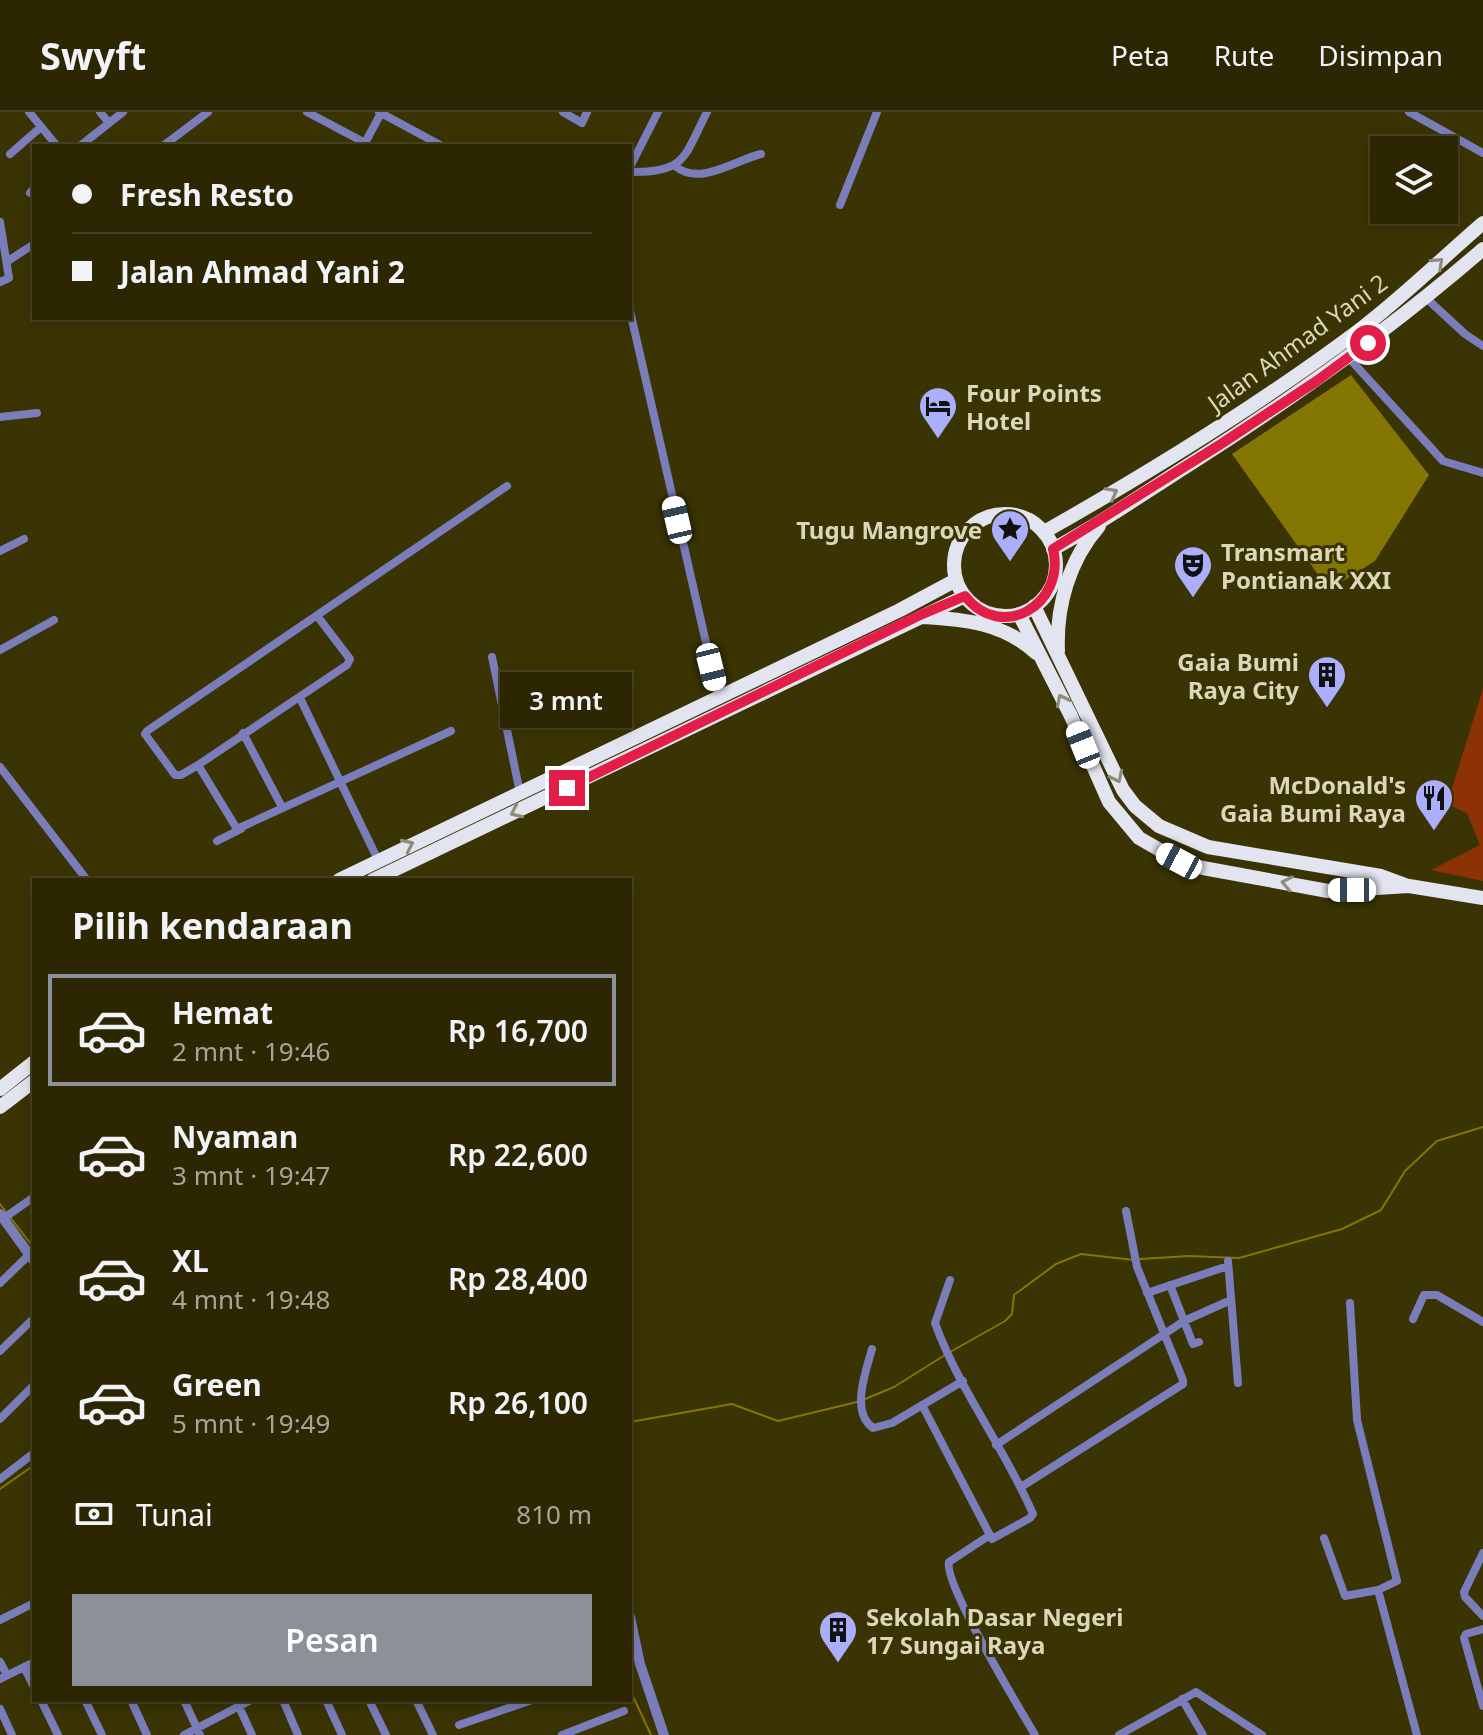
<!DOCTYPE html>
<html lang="id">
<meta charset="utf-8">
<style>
body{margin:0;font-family:"Noto Sans",sans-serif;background:#342e0c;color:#f1f3f6;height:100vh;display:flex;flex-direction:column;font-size:30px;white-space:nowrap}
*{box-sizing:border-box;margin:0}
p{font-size:26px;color:#a6a599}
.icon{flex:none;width:44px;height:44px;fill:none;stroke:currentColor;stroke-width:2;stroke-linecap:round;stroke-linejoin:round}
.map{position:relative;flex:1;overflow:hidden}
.drawer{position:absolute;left:32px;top:766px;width:600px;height:824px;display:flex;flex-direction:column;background:#2c2602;border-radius:0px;box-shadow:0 4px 12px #0003,0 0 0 2px #484324}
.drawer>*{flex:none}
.hud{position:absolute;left:32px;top:32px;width:600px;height:176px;border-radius:0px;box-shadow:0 4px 12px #0003,0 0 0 2px #484324;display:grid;align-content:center;height:176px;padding:0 40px;background:#2c2602}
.fabs{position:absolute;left:1370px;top:24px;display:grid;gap:16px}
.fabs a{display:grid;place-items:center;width:88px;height:88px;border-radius:0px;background:#2c2602;box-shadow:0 4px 12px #0003,0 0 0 2px #484324;font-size:40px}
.end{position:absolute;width:36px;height:36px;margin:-18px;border:10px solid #e11d48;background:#fff;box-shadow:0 0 0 4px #fff}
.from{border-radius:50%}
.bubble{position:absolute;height:56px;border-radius:0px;background:#2c2602;box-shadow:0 4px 12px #0003,0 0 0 2px #484324;font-size:26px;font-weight:600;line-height:56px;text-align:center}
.car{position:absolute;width:24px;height:48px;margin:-24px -12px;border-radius:10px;box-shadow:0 0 6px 2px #0007;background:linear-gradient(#fff 24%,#345 0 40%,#fff 0 76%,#345 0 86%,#fff 0)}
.hud b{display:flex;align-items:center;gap:28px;height:76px;font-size:30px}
.hud b+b{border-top:2px solid #484324}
.hud i{width:20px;height:20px;background:#f1f3f6}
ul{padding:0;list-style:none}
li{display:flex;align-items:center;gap:24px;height:112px;margin:0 16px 12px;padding:0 24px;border:4px solid transparent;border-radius:0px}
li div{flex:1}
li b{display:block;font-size:30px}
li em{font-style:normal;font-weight:600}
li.selected{border-color:#8c9099}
li>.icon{width:72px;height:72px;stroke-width:1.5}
h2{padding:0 40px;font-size:36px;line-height:96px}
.pay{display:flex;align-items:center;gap:20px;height:88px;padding:0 40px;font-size:30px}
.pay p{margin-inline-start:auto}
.cta{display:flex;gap:16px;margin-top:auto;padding:16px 40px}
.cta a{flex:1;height:92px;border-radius:0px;background:#8c9099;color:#fff;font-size:32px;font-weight:600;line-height:92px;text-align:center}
header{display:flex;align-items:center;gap:48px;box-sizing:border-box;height:112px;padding:0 40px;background:#2c2602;border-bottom:2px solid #484324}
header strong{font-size:38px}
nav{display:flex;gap:44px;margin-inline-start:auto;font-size:28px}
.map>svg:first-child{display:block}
.green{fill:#8d3205}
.water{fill:#847602}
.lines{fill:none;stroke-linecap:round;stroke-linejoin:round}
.stream{stroke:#847602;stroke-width:2}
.minor{stroke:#7a7dba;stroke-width:8}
.tertiary{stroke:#7a7dba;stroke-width:10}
.trunk{stroke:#e2e4f0;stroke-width:14}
.oneway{stroke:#8e8c7a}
.route{stroke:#e11d48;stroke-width:10}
.labels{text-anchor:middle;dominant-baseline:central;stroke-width:6;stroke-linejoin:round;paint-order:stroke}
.street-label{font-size:24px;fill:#dbd7ba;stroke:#3a3303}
.poi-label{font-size:24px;font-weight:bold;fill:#dbd7ba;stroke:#3a3303;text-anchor:start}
</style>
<header>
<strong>Swyft</strong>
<nav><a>Peta</a><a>Rute</a><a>Disimpan</a></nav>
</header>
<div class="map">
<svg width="1483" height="1623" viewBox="0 0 1483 1623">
<rect width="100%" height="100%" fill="#3a3303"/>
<!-- green -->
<path class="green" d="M1483 577V769L1431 758 1480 733 1467 701 1447 692Z"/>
<!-- water -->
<path class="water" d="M1351 263 1429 363 1375 449 1329 478 1232 342Z"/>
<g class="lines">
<!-- stream -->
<path class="stream" d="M0 1092 6 1100
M10 1105 34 1136
M1140 1147 1189 1144 1239 1146 1342 1117 1381 1098 1405 1059 1437 1029 1483 1015
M950 1240 1005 1209 1012 1202 1014 1183 1056 1152 1081 1142 1134 1148
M863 1288 894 1275 945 1243
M630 1310 732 1292 778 1309 857 1290
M0 1377 30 1356 34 1355
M630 1578 651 1623"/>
<!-- minor -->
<path class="minor" d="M29 0 57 34
M100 0 109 11
M307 0 371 34
M379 0 442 34
M563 0 582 11 587 0
M1409 0 1483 41
M365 31 381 1
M80 34 123 0
M163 34 208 0
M10 42 41 15
M675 54C700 75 735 48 761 42
M630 55 658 0
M630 60C686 61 684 45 707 0
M30 81 34 76
M840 93 877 0
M0 110 9 166 0 170
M8 149 34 132
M1426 186 1465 222 1483 234
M630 199 718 583
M1348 245 1443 349 1483 361
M0 305 37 301
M0 439 24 427
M318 505 350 547 347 553 198 653 181 663H175L145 622 147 619 507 374
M0 538 54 508
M492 545 520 681
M300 586 378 748
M243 621 282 695
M198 653 237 717 451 619
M0 655 87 768
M217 729 241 717
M4 1106 34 1085
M1228 1149 1238 1271
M0 1171 29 1143
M1170 1173 1193 1232 1199 1230
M1147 1181 1228 1154
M1413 1207 1424 1183H1437L1483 1210
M872 1237C866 1259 850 1300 873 1316L892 1311 963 1269
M0 1239 34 1206
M922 1293 992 1427 1030 1406 1033 1402C1005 1336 959 1278 935 1211L950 1168
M0 1307 34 1273
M996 1333 1184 1209 1231 1188
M0 1367 34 1341
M1021 1375 1183 1272V1268L1137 1155 1126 1099
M990 1423 949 1450C943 1471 1020 1597 1035 1623
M1324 1426 1345 1484 1378 1478 1397 1469 1357 1308 1350 1191
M1483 1441 1464 1480 1465 1485 1483 1504
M1378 1478 1417 1623
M0 1508 34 1491
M1483 1517 1466 1522 1464 1526 1483 1594
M0 1550 7 1563
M24 1555 34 1575
M0 1567 34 1550
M1182 1587 1203 1623
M41 1588 58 1623
M85 1588 102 1623
M131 1588 147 1623
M184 1588 200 1623
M236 1588 252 1623
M283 1588 298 1623
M326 1588 342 1623
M369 1588 386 1623
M416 1588 433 1623
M0 1597 12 1623
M459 1613 532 1588
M184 1623 251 1588
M562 1623 624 1599
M1119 1623 1196 1580 1262 1623"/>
<!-- tertiary -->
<path class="tertiary" d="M0 1102 34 1149
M630 1505 640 1552 664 1623"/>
<!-- trunk -->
<path class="trunk" d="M954 453a51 51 0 1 1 102 0a51 51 0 1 1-102 0Z
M1044 420C1152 359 1259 293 1358 219 1402 186 1441 147 1483 111
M1053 437C1102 411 1147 379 1193 350 1295 285 1392 216 1483 137
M1034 494 1123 678 1135 694 1159 714 1208 735 1381 764 1408 774
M1019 502 1071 604 1109 690 1139 726 1179 749 1203 756 1328 779 1409 774 1483 786
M922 505C964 507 1004 511 1036 541
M1058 539C1056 495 1069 448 1099 414
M339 768 900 498 956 468
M373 768 965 484
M0 977 34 950
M0 995 34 969"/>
</g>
<!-- one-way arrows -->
<defs><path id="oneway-chevron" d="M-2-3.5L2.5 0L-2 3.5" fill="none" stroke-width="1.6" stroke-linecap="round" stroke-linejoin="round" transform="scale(2)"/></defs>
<g class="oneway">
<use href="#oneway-chevron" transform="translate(1438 151) rotate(-43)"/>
<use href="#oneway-chevron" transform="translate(1112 381) rotate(-29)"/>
<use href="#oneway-chevron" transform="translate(1062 588) rotate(-116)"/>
<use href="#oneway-chevron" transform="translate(1117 665) rotate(64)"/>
<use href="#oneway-chevron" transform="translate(516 700) rotate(155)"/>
<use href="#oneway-chevron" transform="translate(408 733) rotate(-25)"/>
<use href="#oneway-chevron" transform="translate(1287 771) rotate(-169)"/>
</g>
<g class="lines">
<!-- route -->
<path class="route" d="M567 676 918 504 965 484C1002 531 1066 492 1053 437L1221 332 1318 268 1368 231"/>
</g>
<!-- icons -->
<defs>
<g id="hotel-pin" transform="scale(2)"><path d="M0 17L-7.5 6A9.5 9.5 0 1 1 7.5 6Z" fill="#abaffb" stroke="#3a3303"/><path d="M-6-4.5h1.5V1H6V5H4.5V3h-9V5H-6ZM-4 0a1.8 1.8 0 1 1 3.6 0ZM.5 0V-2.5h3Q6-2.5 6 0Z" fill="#111"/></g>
<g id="sight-pin" transform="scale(2)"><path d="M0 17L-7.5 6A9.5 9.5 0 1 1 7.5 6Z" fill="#abaffb" stroke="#3a3303"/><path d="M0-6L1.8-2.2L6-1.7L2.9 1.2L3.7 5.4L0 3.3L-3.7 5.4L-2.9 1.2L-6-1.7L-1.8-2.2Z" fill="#111"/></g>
<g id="theatre-pin" transform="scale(2)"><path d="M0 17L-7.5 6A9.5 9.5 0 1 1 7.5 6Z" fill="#abaffb" stroke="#3a3303"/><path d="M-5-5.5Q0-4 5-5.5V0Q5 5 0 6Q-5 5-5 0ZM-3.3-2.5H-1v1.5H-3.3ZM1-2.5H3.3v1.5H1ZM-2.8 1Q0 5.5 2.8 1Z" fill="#111"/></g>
<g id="building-pin" transform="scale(2)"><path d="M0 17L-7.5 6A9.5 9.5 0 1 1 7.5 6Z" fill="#abaffb" stroke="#3a3303"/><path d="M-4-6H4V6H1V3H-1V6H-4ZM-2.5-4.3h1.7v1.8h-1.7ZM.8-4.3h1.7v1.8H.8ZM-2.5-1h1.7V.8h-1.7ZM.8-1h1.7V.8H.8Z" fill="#111"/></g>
<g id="restaurant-pin" transform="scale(2)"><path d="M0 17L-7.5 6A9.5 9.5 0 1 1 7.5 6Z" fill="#abaffb" stroke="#3a3303"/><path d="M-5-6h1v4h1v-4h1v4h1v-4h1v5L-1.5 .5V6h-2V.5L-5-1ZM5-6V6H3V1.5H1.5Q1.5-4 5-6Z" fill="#111"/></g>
</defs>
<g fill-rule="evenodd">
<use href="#hotel-pin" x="938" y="294"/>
<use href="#sight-pin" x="1010" y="417"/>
<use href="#theatre-pin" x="1193" y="453"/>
<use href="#building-pin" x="1327" y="563"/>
<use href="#restaurant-pin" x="1434" y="686"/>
<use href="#building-pin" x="838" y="1518"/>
</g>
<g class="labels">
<!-- street labels -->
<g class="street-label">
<text transform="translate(1297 230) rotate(-36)">Jalan Ahmad Yani 2</text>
</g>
<!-- poi labels -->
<g class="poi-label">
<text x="966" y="280">Four Points<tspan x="966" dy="28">Hotel</tspan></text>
<text x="982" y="417" text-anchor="end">Tugu Mangrove</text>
<text x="1221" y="439">Transmart<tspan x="1221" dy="28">Pontianak XXI</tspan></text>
<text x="1299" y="549" text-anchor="end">Gaia Bumi<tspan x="1299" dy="28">Raya City</tspan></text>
<text x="1406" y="672" text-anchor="end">McDonald's<tspan x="1406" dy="28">Gaia Bumi Raya</tspan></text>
<text x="866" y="1504">Sekolah Dasar Negeri<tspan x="866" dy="28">17 Sungai Raya</tspan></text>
</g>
</g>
</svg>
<div class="fabs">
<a><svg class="icon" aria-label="layers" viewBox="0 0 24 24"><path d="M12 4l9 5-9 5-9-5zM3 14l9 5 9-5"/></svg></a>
</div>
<i class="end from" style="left:1368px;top:231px"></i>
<i class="end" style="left:567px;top:676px"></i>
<div class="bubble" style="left:500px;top:560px;width:132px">3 mnt</div>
<i class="car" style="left:677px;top:408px;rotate:347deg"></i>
<i class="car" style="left:711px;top:555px;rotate:166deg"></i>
<i class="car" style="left:1083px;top:633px;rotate:338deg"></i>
<i class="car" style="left:1179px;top:749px;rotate:298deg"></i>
<i class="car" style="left:1352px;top:778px;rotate:270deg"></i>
<div class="hud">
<b><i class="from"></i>Fresh Resto</b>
<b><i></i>Jalan Ahmad Yani 2</b>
</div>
<section class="drawer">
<h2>Pilih kendaraan</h2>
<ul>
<li class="selected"><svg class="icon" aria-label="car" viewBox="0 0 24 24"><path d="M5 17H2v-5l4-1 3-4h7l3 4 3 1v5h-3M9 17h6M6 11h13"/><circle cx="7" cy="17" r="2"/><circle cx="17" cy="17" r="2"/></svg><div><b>Hemat</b><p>2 mnt · 19:46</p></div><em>Rp 16,700</em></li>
<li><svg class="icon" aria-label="car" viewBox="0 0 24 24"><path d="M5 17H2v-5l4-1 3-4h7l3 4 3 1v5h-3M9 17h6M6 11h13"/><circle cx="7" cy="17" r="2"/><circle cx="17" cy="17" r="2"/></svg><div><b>Nyaman</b><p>3 mnt · 19:47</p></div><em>Rp 22,600</em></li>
<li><svg class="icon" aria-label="car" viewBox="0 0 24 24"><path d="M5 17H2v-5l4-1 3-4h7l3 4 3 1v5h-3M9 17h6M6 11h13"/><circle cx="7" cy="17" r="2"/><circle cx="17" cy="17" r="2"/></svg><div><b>XL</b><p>4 mnt · 19:48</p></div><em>Rp 28,400</em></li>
<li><svg class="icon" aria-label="car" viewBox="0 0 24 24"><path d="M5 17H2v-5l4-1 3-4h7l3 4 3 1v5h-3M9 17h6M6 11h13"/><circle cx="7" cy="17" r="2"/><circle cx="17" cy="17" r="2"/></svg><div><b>Green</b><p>5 mnt · 19:49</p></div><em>Rp 26,100</em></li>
</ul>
<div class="pay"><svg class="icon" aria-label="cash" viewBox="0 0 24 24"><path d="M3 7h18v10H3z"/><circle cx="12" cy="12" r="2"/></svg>Tunai<p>810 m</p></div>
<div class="cta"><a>Pesan</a></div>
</section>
</div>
